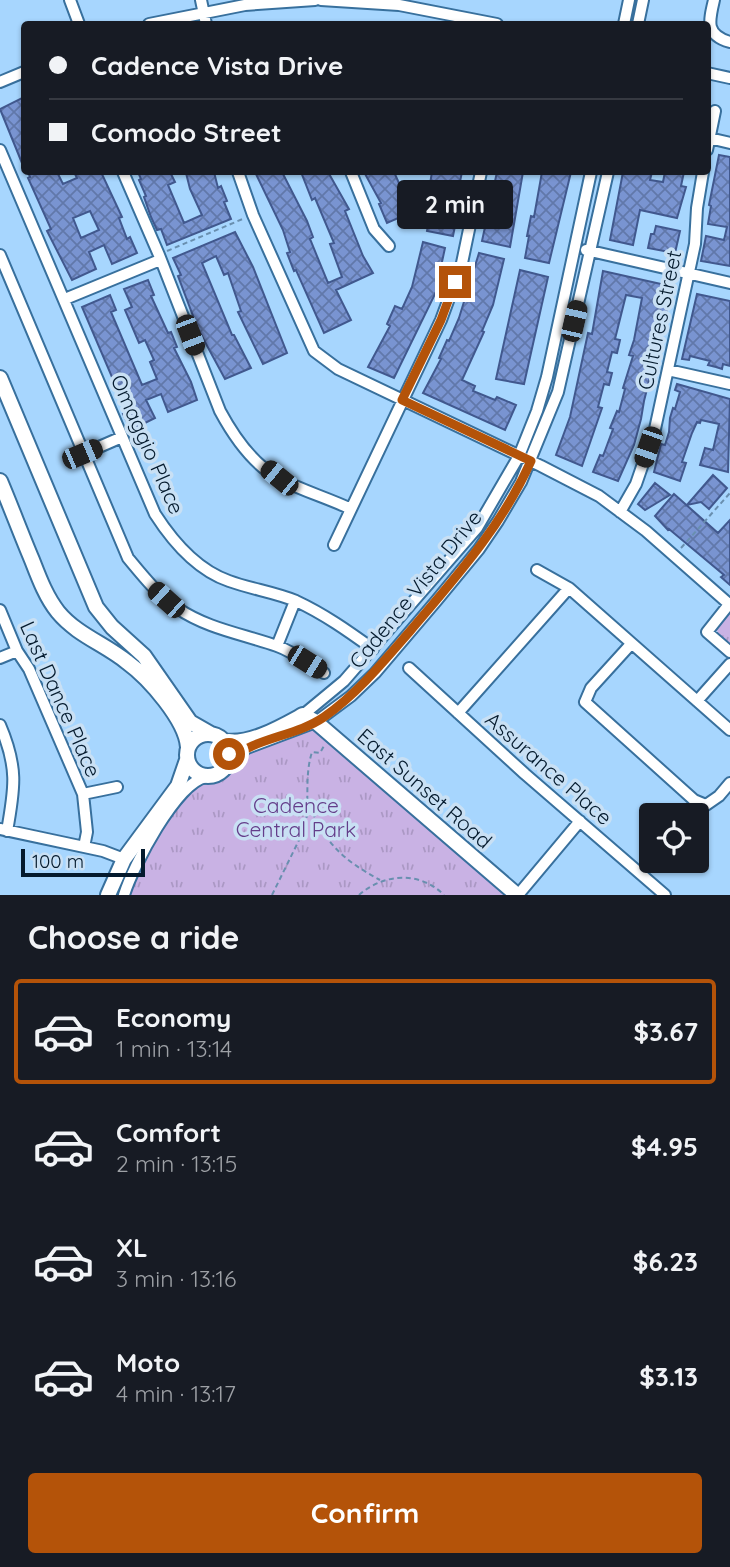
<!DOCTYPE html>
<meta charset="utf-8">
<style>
body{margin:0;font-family:Quicksand,sans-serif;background:#242831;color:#f1f3f6;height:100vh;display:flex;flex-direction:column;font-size:26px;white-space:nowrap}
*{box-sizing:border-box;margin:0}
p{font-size:23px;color:#9ea1a6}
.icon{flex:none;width:38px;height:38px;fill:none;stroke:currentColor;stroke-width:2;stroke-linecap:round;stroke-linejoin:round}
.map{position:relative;height:895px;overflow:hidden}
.sheet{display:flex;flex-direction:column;background:#171b24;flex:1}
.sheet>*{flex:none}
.banner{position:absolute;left:21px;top:21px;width:690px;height:154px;border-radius:7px;box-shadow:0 2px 5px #0004;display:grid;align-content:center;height:154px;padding:0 28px;background:#171b24}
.fabs{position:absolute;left:639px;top:803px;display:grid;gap:14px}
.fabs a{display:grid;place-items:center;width:70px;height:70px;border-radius:7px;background:#171b24;box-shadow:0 2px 5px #0004;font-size:35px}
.scale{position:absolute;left:21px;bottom:18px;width:124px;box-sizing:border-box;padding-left:7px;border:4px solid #041a2d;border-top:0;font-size:19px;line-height:24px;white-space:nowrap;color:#041a2d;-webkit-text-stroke:5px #c9e0f4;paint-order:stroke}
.end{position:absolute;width:32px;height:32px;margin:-16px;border:9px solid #b45309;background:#fff;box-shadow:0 0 0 4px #fff}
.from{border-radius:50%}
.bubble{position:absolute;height:49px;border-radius:7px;background:#171b24;box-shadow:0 2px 5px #0004;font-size:23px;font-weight:700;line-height:49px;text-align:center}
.car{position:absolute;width:21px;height:42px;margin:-21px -10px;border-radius:9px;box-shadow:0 0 5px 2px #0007;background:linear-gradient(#222 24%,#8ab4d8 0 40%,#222 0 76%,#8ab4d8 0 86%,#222 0)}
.banner b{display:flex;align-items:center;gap:24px;height:66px;font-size:26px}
.banner b+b{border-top:2px solid #363941}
.banner i{width:18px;height:18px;background:#f1f3f6}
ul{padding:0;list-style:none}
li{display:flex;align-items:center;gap:21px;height:105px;margin:0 14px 10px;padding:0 14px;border:4px solid transparent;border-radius:7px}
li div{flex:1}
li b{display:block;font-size:26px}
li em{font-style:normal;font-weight:700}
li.selected{border-color:#b45309}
li>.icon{width:63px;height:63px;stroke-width:1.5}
h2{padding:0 28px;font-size:32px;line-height:84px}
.button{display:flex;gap:14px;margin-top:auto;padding:14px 28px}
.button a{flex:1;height:80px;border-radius:7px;background:#b45309;color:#fff;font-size:28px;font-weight:700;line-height:80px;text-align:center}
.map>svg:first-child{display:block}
.grass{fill:url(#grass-tufts)}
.building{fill:url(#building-cross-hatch);stroke:#41588e;stroke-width:2;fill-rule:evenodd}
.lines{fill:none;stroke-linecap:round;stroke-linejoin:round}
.minor-casing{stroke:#38709d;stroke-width:14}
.major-casing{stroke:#38709d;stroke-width:18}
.path{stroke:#698faf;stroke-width:2;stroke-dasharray:5 3.5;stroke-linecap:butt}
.minor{stroke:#fff;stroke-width:10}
.major{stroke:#fff;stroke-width:14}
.route{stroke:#b45309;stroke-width:9}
.labels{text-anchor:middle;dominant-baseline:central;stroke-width:7;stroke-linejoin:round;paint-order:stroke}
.street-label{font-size:21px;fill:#041a2d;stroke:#c9e0f4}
.park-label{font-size:21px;fill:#643d8a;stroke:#c9e0f4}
</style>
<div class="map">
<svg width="730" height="895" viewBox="0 0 730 895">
<defs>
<pattern id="grass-tufts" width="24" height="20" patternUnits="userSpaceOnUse" patternTransform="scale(1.75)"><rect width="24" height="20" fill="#c9b2e4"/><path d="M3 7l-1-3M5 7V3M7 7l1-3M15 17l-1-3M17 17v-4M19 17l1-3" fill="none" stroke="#ab98c4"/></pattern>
<pattern id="building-cross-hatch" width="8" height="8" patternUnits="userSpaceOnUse" patternTransform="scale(1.75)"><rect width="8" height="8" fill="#7994d1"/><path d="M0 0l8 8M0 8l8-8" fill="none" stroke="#6178aa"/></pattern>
</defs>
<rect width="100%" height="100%" fill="#a7d6fe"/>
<!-- grass -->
<path class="grass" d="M730 613V643L718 635 717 629Z
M314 726 509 895H129L148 851 194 785 222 774 244 753Z"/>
<!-- building -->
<path class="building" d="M24 97V168L0 109Z
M719 155 730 157V266L701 261 706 236 724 240 727 227 708 224 711 206 709 205Z
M28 172H57L63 184 77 178 74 172H101L122 217 119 218 127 239 130 237 137 253 112 264 104 245 89 252 96 269 72 280 47 231 51 229 28 178 30 177ZM90 211 99 230 81 238 73 218Z
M138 172H170L175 182 168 185 184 223 202 215 190 189 186 173 214 172 218 188 221 186 227 201 224 202 231 219 167 245 161 229 157 230 151 217 144 197 146 196 139 180 141 179Z
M255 172H282L307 221 313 237 310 239 328 283 342 277 330 244 334 243 315 198 312 200 301 172H328L349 209 345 211 363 256 373 273 336 290 351 320 324 333 296 270 294 271 287 253 290 252 283 230Z
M364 172H394L412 212 387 223 379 204 381 203Z
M432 172H462L453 215 457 216 453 236 427 231 431 209 426 208Z
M497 172H523L510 247 482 241Z
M542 172H571L549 263 525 258 529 236H527L531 216 534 217Z
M623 172H652L650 180 663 182 665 172H684L681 186 686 187 677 218 640 210 633 245 610 240Z
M656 226 680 231 675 253 648 248 651 234H654Z
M235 232 253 267 287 353 263 364 238 312 241 311 228 273 224 275 216 256 202 263 232 335H234L251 368 225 379 198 329 178 276 181 275 173 258Z
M423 242 445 248 440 271 436 292 394 378 368 367 390 326 387 324 395 306 402 309 412 287Z
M479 253 504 259 493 305 482 331 484 332 462 380 475 386 473 391 495 400 497 397 516 405 505 430 423 393 441 359 439 358 447 340 449 341 459 318Z
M520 270 548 277 524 384 496 379Z
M603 271 670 286 665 305 668 306 644 401 641 419 634 445 618 481 593 472 600 455 603 456 613 429 610 428 617 411 619 412 625 389 623 388 633 356 629 355 634 340 642 298 626 295 615 339 620 340 617 353 612 352 607 372 612 373 609 385 604 384 598 407 602 408 582 466 556 455 570 417 588 333 592 334Z
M148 280 154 295 151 296 168 333 171 332 177 347 174 348 191 382 197 400 168 412 161 394 146 400 155 418 131 430 123 414 127 412 82 307 110 295 116 310 111 312 142 385 157 379 150 362 154 360 145 340 139 343 125 310 132 307 124 289Z
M697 294 730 301V366L723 364 722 369 716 367 708 365 710 361 690 356 689 360 682 359Z
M677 384 730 399 728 472 700 465 705 448 713 450 719 424 701 420 700 423 697 422 692 433 682 462 686 463 680 481 654 472 661 444 665 445 669 432 670 418 673 408 675 409 680 392 675 390Z
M713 475 727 488 709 509 701 502 687 505Z
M655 483 670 495 645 510 638 504Z
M674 494 718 533 730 520V585L721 577 724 575 669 529 668 530 655 516Z"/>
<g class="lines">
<!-- minor casing -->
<g class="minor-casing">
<path id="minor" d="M70 0 79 24
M201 0 206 24
M321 0 399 5 497 24
M714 0C709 21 705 35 730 42
M149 24 245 5 315 0
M624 24 629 0
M638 24 643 0
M707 73 730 78
M0 82 24 72
M709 138 730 143
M0 150 155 514C173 542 197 570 229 581 251 589 274 592 296 601 324 614 348 631 373 649
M707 150 715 111
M123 172 159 255 220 411C234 437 253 465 280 479 303 491 328 498 351 509
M238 172 253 215 314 351 338 369 541 466 599 496 646 531 729 604
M351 172 374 229 389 246
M586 250 730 283
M0 255 128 558C143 576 157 594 177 608 208 629 243 634 277 646 294 652 309 664 324 673
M65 299 160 260
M668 370 730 384
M83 454 122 437
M620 512 636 484 655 429 695 244 697 208 703 172
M334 545 441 320 462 263 481 172
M537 570 569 588 730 730
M730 603 707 632 730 652
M0 610 17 651 29 669 83 794 87 832 84 847
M631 644 591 688 585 702 694 800 706 805 719 796 730 783
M277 646 295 601
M0 658 17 651
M409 668 525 774 665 895
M697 701 730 664
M458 713 569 588
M303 715 344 681 477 528 519 456 537 411 547 377 591 172
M0 725C18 767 15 787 7 831
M228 761 247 748 316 722 351 696 375 673 437 600 479 549 498 521 521 482 558 392 608 172
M83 794 117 787
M0 829 103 851 124 859
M124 895C133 866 176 783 206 777
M518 895 580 821"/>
</g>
<!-- major casing -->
<g class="major-casing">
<path id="major" d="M0 378 96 607 112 627 144 656 190 722 211 734
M0 481C11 507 21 534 32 560 39 578 46 597 58 612 77 635 105 644 127 662 149 678 186 720 188 747
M187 755a21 21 0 1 1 42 0a21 21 0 1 1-42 0Z
M223 741C249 746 281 727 303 715L316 722 517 895
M108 895 124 859 178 786 187 760"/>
</g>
<!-- path -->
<path class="path" d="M167 251 245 218
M681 548 730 493
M309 805C326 844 343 860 380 880
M272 895 305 828C310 802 304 777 312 752L320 753 325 744
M359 895C384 873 420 871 444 895"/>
<!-- minor -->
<use href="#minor" class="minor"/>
<!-- major -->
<use href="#major" class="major"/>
</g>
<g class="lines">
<!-- route -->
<path class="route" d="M229 754 228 761C255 737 295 737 324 717 358 693 384 661 411 630 456 577 502 526 531 461L402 400 441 320 455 282"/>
</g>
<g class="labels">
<!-- street labels -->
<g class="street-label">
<text transform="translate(659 320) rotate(-78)">Cultures Street</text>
<text transform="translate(148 444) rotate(66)">Omaggio Place</text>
<text transform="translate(415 589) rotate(-51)">Cadence Vista Drive</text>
<text transform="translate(61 699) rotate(66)">Last Dance Place</text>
<text transform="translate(549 768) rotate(41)">Assurance Place</text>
<text transform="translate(425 788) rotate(41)">East Sunset Road</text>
</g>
<!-- park labels -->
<g class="park-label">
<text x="296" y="805">Cadence<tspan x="296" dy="24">Central Park</tspan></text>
</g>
</g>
</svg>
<div class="fabs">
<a><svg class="icon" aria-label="locate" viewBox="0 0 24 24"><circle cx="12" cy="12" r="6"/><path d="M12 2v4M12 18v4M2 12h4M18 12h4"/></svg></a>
</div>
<div class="scale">100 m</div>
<i class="end from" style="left:229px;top:754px"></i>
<i class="end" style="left:455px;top:282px"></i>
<div class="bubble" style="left:397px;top:180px;width:116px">2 min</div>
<i class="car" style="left:574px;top:321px;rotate:13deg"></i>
<i class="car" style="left:190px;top:335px;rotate:159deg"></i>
<i class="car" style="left:648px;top:447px;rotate:199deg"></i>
<i class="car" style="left:82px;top:454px;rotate:67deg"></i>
<i class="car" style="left:279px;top:478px;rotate:309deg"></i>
<i class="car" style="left:166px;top:600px;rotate:312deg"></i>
<i class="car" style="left:307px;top:662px;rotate:122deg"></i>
<div class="banner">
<b><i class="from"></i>Cadence Vista Drive</b>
<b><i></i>Comodo Street</b>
</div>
</div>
<section class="sheet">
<h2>Choose a ride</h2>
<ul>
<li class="selected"><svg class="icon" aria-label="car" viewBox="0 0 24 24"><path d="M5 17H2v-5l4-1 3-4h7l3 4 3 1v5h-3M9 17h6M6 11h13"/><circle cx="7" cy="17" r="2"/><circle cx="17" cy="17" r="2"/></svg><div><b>Economy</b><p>1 min · 13:14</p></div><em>$3.67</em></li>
<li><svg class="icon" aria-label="car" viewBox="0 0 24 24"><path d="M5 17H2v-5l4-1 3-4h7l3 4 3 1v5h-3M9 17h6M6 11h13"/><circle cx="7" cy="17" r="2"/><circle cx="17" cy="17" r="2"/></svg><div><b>Comfort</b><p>2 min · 13:15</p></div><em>$4.95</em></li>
<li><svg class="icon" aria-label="car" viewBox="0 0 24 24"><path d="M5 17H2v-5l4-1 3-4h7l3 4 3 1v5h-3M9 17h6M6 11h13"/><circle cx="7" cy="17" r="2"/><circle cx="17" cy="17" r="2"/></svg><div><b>XL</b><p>3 min · 13:16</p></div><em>$6.23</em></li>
<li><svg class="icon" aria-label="car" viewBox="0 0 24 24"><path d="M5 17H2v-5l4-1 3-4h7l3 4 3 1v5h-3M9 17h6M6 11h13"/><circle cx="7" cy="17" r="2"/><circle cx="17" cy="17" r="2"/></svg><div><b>Moto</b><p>4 min · 13:17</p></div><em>$3.13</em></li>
</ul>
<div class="button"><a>Confirm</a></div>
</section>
